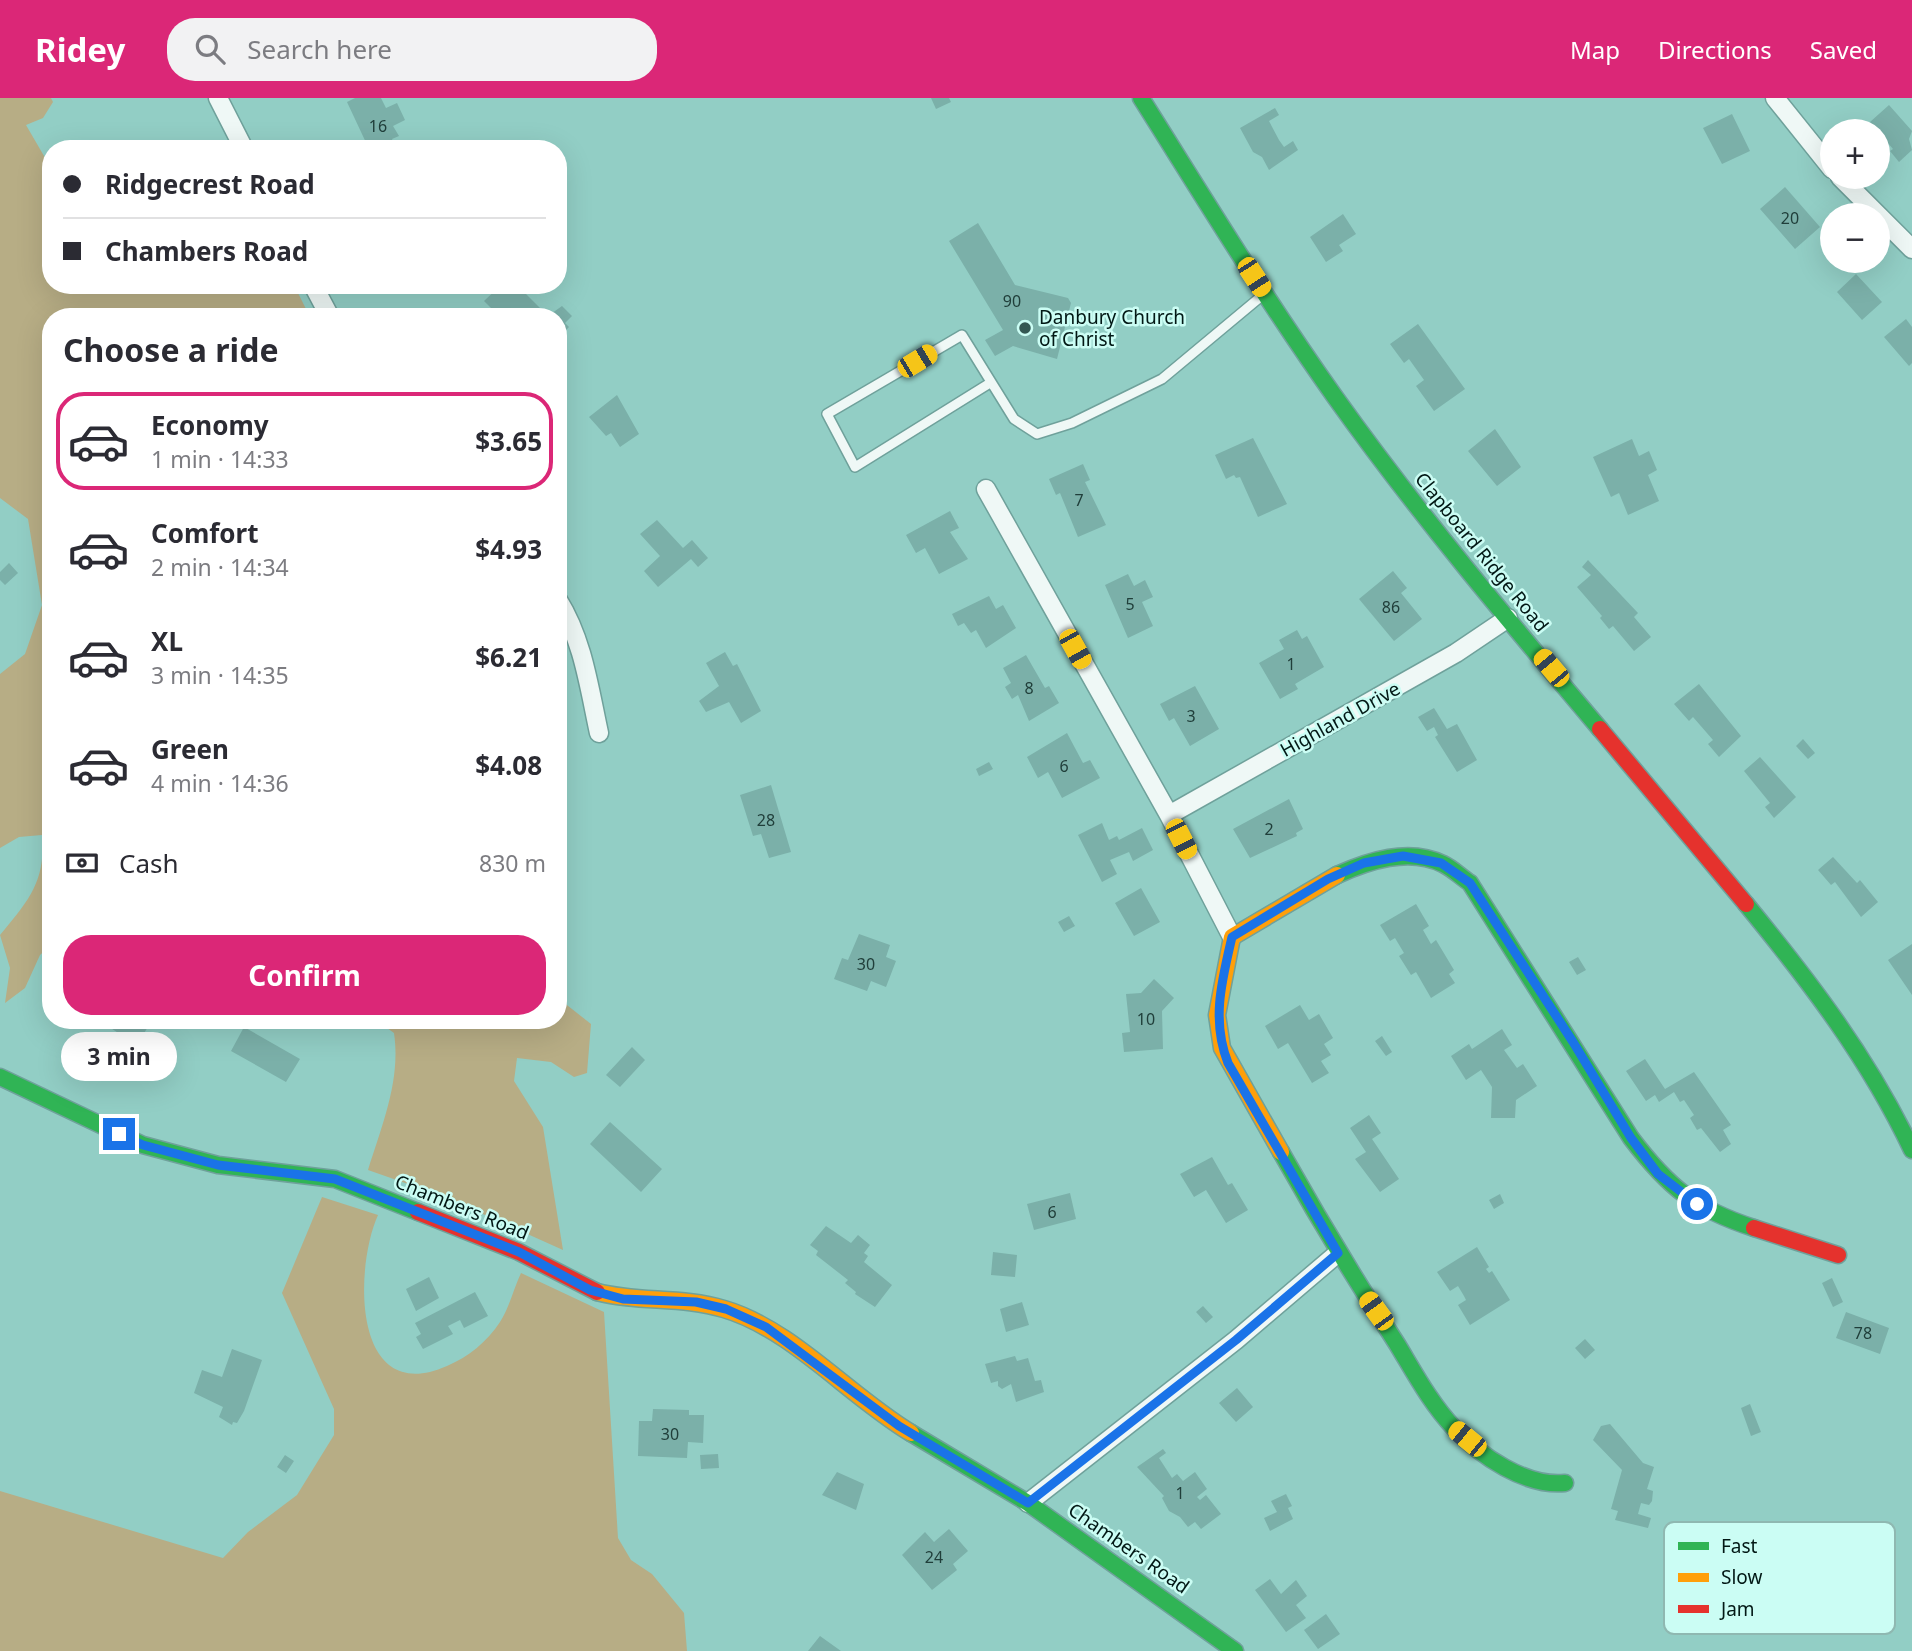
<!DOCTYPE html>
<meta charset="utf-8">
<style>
body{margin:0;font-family:"Noto Sans",sans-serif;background:#f2f2f3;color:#2b2b33;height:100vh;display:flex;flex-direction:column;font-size:26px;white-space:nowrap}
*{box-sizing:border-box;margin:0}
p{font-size:23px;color:#7c7c81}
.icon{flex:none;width:38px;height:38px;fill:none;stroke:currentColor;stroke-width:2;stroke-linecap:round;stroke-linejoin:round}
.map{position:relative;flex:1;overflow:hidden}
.drawer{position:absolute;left:42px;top:210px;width:525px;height:721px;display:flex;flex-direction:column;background:#fff;border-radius:28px;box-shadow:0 7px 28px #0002}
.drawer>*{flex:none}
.top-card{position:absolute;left:42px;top:42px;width:525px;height:154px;border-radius:28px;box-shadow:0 7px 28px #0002;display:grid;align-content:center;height:154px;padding:0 21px;background:#fff}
.controls{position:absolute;left:1820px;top:21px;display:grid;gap:14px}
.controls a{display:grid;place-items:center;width:70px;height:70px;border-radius:50%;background:#fff;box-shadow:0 7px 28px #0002;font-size:35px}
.end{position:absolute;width:32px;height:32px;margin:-16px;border:9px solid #1a73e8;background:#fff;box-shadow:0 0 0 4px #fff}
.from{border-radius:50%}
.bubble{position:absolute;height:49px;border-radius:24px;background:#fff;box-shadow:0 7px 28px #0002;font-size:23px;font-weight:700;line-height:49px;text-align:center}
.car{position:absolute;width:21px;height:42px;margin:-21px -10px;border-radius:9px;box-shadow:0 0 5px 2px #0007;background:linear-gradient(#f5c518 24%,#345 0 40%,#f5c518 0 76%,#345 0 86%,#f5c518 0)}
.top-card b{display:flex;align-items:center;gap:24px;height:66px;font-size:26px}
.top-card b+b{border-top:2px solid #e1e1e2}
.top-card i{width:18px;height:18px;background:#2b2b33}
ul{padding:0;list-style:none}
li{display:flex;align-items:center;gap:21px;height:98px;margin:0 14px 10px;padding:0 7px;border:4px solid transparent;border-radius:28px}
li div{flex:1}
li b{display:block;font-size:26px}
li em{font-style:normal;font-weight:700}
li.on{border-color:#db2777}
li>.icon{width:63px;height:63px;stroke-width:1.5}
h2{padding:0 21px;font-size:32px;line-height:84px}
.pay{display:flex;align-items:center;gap:18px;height:77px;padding:0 21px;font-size:26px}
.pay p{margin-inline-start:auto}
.primary-button{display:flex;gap:14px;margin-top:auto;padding:14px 21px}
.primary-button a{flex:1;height:80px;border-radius:28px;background:#db2777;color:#fff;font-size:28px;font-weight:700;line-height:80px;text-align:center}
header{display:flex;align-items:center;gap:42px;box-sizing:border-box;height:98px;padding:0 35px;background:#db2777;color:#fff}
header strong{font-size:33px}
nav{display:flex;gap:38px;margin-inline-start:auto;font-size:24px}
.search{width:490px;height:63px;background:#f2f2f3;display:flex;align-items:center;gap:18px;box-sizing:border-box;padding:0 24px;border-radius:28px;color:#7c7c81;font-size:26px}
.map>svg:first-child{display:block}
.forest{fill:#b7ad85}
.building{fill:#7bb0a9}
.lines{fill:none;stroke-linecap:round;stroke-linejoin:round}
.lane-casing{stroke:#6fa19b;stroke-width:12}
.street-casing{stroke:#6fa19b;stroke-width:21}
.fast-casing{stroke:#6fa19b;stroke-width:19}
.slow-casing{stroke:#6fa19b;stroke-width:19}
.jam-casing{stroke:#6fa19b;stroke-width:19}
.lane{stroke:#eff8f6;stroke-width:9}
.street{stroke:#eff8f6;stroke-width:18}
.fast{stroke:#30b455;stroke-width:16}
.slow{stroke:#ff9f0a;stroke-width:16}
.jam{stroke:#e5322d;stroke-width:16}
.route{stroke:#1a73e8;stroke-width:9}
.poi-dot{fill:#345853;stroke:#cbfdf4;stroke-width:2.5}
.labels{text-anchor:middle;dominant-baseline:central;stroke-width:5;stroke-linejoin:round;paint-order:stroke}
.number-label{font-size:16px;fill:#203e3a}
.poi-label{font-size:19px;fill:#021815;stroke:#cbfdf4;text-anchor:start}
.street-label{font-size:19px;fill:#021815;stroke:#cbfdf4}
.key{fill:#cbfdf4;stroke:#8fb8b1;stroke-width:2}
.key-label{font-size:19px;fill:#021815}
</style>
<header>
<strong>Ridey</strong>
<div class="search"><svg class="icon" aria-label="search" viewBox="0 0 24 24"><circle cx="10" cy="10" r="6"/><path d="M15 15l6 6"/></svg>Search here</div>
<nav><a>Map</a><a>Directions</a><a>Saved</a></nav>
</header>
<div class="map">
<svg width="1912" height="1553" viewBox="0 0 1912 1553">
<rect width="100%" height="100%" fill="#92cec5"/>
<!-- forest -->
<path class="forest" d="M0 0H51L53 4 43 20 26 27 51 70V187H294L310 219H51V847L40 857 25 890 5 905 10 870 0 837C28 803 46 784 42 737L19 739 0 750V576L25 556 42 507 28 421 0 400Z
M558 900 591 926 587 975 574 979 551 964 517 960 514 983 543 1029 563 1152 445 1099 368 1072C382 1027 401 982 394 935L376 922H558Z
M322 1099 378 1117C354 1170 352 1310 447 1268 468 1259 487 1244 500 1224 509 1210 514 1190 521 1175L604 1214 618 1440 631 1462 652 1476 684 1515 687 1553H0V1393L223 1460 248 1434 297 1397 334 1337V1311L282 1195Z"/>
<!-- building -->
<path class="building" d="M355 0H381L386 10 397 5 405 22 393 28 399 38 392 41 397 51H369L347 4Z
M931 0H949L951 4 936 11Z
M1889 7 1912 33 1909 41 1912 52 1899 64 1890 53 1893 51 1870 24Z
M1275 10 1279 17 1269 23 1279 42 1284 49 1293 43 1298 52 1269 72 1262 59 1253 54 1240 30Z
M1732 16 1750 53 1722 66 1703 30Z
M1785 89 1820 129 1795 151 1760 111Z
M1343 116 1356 136 1339 147 1343 153 1326 164 1310 139Z
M978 125 1015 187 1068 200 1071 205 1057 261 1013 248 995 258 985 242 1003 232 949 143Z
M1856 176 1882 204 1862 222 1837 194Z
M501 187H517L548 218 562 208 572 218 565 225 569 229 558 240V219H500L484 203Z
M1906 221 1912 229V265L1909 268 1884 239Z
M1418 226 1465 291 1434 313 1416 288 1424 282 1409 261 1404 265 1390 246Z
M617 297 639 336 620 349 611 335 606 338 589 319Z
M1495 331 1521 369 1497 388 1468 353Z
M1253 340 1287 406 1258 419 1240 379 1236 380 1234 377 1226 381 1215 357Z
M1632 341 1639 358 1649 353 1657 372 1648 377 1659 403 1628 417 1619 395 1611 399 1593 359Z
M1083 366 1090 382 1085 384 1106 427 1078 439 1060 395 1056 397 1049 381Z
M950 413 959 430 950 434 968 461 939 476 925 450 916 455 906 437Z
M657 422 683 450 692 442 708 460 698 469 691 461 658 489 644 473 660 458 640 436Z
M1588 462 1638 515 1634 519 1651 539 1634 553 1613 528 1609 531 1600 520 1602 518 1577 489 1591 477 1582 469Z
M9 465 18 475 5 487 0 482V474Z
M1393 473 1407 490 1401 495 1422 521 1394 543 1359 501Z
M1128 476 1134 488 1145 482 1153 499 1142 504 1153 528 1128 540 1105 487Z
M989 498 996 511 1003 507 1016 530 986 550 976 532 971 535 964 525 958 528 952 516Z
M1297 532 1302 541 1307 538 1324 569 1295 586 1298 591 1280 601 1259 565 1284 551 1279 542Z
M725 554 733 568 737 566 761 613 741 625 729 604 706 614 699 603 719 588 706 565Z
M1026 557 1045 590 1049 588 1059 605 1029 623 1018 597 1012 601 1005 589 1011 585 1003 570Z
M1699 586 1741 638 1719 659 1708 646 1713 642 1693 619 1689 623 1674 606Z
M1195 588 1219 631 1190 648 1174 620 1169 623 1160 606Z
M1434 610 1447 631 1457 626 1477 662 1457 674 1435 639 1438 637 1434 629 1427 633 1418 619Z
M1067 635 1083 665 1090 662 1100 680 1062 700 1048 674 1038 680 1027 659Z
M1803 641 1815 655 1808 661 1796 648Z
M1760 659 1796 699 1774 720 1765 709 1770 705 1744 673Z
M989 664 993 671 979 678 976 671Z
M771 687 791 754 769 760 761 736 753 738 740 697Z
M1289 701 1303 731 1296 735 1297 738 1250 760 1233 731Z
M1102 725 1109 742 1117 738 1119 742 1142 730 1153 752 1133 763 1129 754 1110 762 1117 776 1102 784 1078 737Z
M1833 759 1857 785 1860 782 1878 804 1861 819 1835 784 1831 787 1818 772Z
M1141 790 1160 824 1134 838 1115 805Z
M1416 806 1429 828 1423 832 1431 846 1436 842 1454 872 1449 876 1455 885 1431 900 1416 874 1411 877 1399 858 1404 855 1395 840 1390 843 1380 827Z
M1069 818 1075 828 1064 834 1058 824Z
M859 836 890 847 886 859 896 863 886 889 871 883 867 893 834 881 842 860 848 862Z
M1912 846V897L1888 862Z
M1578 859 1586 872 1577 877 1569 864Z
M1154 881 1174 900 1162 913 1163 951 1124 954 1122 935 1130 934 1126 896 1141 895Z
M1300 907 1309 922 1319 916 1333 940 1324 946 1331 957 1321 963 1329 975 1312 985 1288 945 1278 951 1265 928Z
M109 922H152L137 947 106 927Z
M244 929 300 961 286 984 231 953Z
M1502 931 1512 947 1504 952 1517 970 1523 966 1537 988 1516 1002 1515 1020H1491L1492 989 1481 972 1466 982 1451 958 1469 946 1472 951Z
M1382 938 1392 954 1386 958 1375 943Z
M632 949 645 962 620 989 606 977Z
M1645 961 1665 991 1694 974 1731 1027 1723 1032 1731 1046 1720 1054 1701 1030 1697 1032 1690 1020 1694 1017 1684 1002 1680 1004 1674 994 1659 1004 1655 997 1646 1003 1626 973Z
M1369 1017 1381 1035 1372 1041 1399 1081 1380 1094 1355 1061 1366 1054 1350 1030Z
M610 1024 662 1071 641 1094 590 1046Z
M1212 1059 1228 1087 1232 1085 1248 1112 1226 1125 1206 1092 1194 1099 1180 1076Z
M1070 1095 1076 1121 1034 1132 1027 1106Z
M1500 1096 1504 1105 1494 1111 1489 1102Z
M826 1128 851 1145 858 1137 870 1147 864 1155 868 1158 864 1164 892 1187 875 1209 855 1196 856 1194 845 1185 848 1182 816 1157 818 1153 810 1147Z
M1477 1149 1489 1169 1486 1171 1489 1175 1492 1173 1510 1202 1470 1227 1458 1207 1466 1202 1464 1198 1458 1188 1450 1193 1437 1174Z
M993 1154 1017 1157 1015 1179 991 1177Z
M429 1179 439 1200 416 1213 406 1191Z
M1832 1180 1843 1204 1833 1209 1822 1185Z
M475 1194 488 1218 464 1230 460 1222 448 1228 453 1236 423 1251 416 1239 421 1236 415 1225Z
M1022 1204 1029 1227 1006 1234 1000 1211Z
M1203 1208 1213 1219 1206 1225 1196 1214Z
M1846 1214 1889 1230 1880 1256 1836 1240Z
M1585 1241 1595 1252 1585 1261 1575 1250Z
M232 1251 262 1262 244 1313 237 1325 233 1324 232 1327 219 1319 223 1309 194 1295 202 1272 222 1279Z
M1015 1258 1017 1263 1028 1260 1035 1283 1041 1282 1044 1294 1016 1304 1011 1286 1002 1291 998 1288V1283L991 1285 985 1266Z
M1237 1290 1253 1309 1236 1324 1219 1305Z
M1750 1306 1761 1334 1751 1338 1741 1310Z
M653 1311 689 1312V1317H704L703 1345 688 1344 687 1360 638 1358 639 1323H652Z
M1610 1326 1643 1365 1654 1369 1647 1391 1653 1393 1652 1403 1649 1407 1641 1405 1638 1416 1651 1420 1648 1430 1615 1422 1618 1413 1611 1411 1622 1372 1593 1342 1601 1328Z
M1163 1351 1166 1355 1159 1360 1172 1380 1177 1376 1183 1383 1195 1374 1207 1391 1197 1399 1200 1402 1206 1397 1221 1416 1201 1431 1195 1424 1188 1429 1180 1419 1169 1413 1162 1400 1164 1398 1137 1369Z
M718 1356 719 1370 701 1371 700 1357Z
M285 1357 294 1363 286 1375 277 1369Z
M837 1374 864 1386 856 1412 822 1397Z
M1286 1396 1292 1408 1288 1410 1293 1421 1270 1433 1264 1420 1277 1414 1271 1403Z
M949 1431 968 1453 953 1466 957 1472 932 1492 902 1457 925 1434 934 1444Z
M1270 1481 1281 1496 1296 1482 1307 1498 1296 1507 1306 1520 1286 1534 1255 1492Z
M1326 1516 1340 1536 1318 1551 1304 1532Z
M820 1538 841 1553H808Z"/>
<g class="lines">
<!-- lane casing -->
<g class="lane-casing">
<path id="lane" d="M990 285 855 369 827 316 962 237 1014 321 1037 336 1072 325 1162 281 1264 196"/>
</g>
<!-- street casing -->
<g class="street-casing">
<path id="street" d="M218 0 244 51
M1775 0 1832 71
M1840 79 1912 151
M313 187 330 219
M986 391 1169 717 1232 839
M558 502C583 542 589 589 599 635
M1169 717 1456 555 1508 520
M1028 1405 1236 1242 1338 1155"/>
</g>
<!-- fast casing -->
<g class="fast-casing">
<path id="fast" d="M1141 0C1204 100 1266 202 1335 299 1417 414 1508 522 1600 631
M1337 777C1368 763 1409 749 1443 766 1452 770 1461 779 1470 785L1631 1040C1668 1089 1695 1111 1754 1130
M1746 806C1810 884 1869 961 1912 1052
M0 979 143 1047 218 1067 335 1081 418 1114
M1281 1054C1318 1120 1356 1183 1397 1246 1414 1274 1431 1306 1454 1330 1480 1358 1526 1389 1565 1385
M911 1335 1028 1405 1235 1553"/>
</g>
<!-- slow casing -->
<g class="slow-casing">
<path id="slow" d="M1281 1054 1222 950 1217 917 1232 839 1337 777
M597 1194C639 1205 682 1198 724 1211 792 1231 849 1298 911 1335"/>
</g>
<!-- jam casing -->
<g class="jam-casing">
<path id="jam" d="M1600 631 1746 806
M418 1114 519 1154 597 1194
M1754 1130 1838 1157"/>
</g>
<!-- lane -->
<use href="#lane" class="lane"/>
<!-- street -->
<use href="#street" class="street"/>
<!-- fast -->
<use href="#fast" class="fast"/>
<!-- slow -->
<use href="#slow" class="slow"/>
<!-- jam -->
<use href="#jam" class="jam"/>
</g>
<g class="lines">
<!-- route -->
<path class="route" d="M119 1036 143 1047 218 1067 335 1081 519 1154 590 1192 623 1201 696 1204 726 1211 766 1229 899 1328 1028 1405 1236 1242 1338 1155 1228 965C1211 922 1222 882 1232 839L1328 781 1364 765 1403 758 1441 765 1470 785 1573 944 1631 1040 1658 1076 1697 1106"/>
</g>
<!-- markers -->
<circle class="poi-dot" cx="1025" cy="230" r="7"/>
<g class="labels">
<!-- number labels -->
<g class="number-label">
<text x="378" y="28">16</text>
<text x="1790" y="120">20</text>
<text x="1012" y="203">90</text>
<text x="1079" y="402">7</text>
<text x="1130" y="506">5</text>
<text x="1391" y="509">86</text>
<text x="1291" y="566">1</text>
<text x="1029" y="590">8</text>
<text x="1191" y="618">3</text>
<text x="1064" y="668">6</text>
<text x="766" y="722">28</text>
<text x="1269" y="731">2</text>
<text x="866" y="866">30</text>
<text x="1146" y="921">10</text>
<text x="1052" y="1114">6</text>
<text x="1863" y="1235">78</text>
<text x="670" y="1336">30</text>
<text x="1180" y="1395">1</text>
<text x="934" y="1459">24</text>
</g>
<!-- poi labels -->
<g class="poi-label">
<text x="1039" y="219">Danbury Church<tspan x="1039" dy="22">of Christ</tspan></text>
</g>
<!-- street labels -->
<g class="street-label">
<text transform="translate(1482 454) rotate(51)">Clapboard Ridge Road</text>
<text transform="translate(1340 621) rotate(-29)">Highland Drive</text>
<text transform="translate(462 1109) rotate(22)">Chambers Road</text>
<text transform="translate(1129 1450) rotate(35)">Chambers Road</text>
</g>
</g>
<!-- legend -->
<rect x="1664" y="1424" width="231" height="112" rx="10" class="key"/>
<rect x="1678" y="1444" width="31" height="8" fill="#30b455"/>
<rect x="1678" y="1475" width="31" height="9" fill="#ff9f0a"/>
<rect x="1678" y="1507" width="31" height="8" fill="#e5322d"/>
<g class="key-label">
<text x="1721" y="1455">Fast</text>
<text x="1721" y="1486">Slow</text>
<text x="1721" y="1518">Jam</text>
</g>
</svg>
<div class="controls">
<a>+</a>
<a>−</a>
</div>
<i class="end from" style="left:1697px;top:1106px"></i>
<i class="end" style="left:119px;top:1036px"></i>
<div class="bubble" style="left:61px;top:934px;width:116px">3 min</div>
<i class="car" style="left:1254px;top:179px;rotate:147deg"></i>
<i class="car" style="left:917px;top:263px;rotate:59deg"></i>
<i class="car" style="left:1075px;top:551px;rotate:151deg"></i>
<i class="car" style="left:1551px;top:570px;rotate:320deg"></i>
<i class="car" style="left:1181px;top:741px;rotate:153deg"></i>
<i class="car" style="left:1376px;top:1213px;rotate:324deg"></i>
<i class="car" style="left:1467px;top:1341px;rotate:309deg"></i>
<div class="top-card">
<b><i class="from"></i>Ridgecrest Road</b>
<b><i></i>Chambers Road</b>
</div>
<section class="drawer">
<h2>Choose a ride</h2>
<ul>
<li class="on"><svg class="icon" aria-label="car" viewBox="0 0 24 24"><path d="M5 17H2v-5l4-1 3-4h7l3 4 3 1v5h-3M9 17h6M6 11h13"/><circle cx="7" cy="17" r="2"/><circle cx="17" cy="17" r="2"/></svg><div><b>Economy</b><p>1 min · 14:33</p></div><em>$3.65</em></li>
<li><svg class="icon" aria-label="car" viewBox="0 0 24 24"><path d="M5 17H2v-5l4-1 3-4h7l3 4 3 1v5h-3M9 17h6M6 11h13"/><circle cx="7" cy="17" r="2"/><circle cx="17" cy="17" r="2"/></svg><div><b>Comfort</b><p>2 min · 14:34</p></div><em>$4.93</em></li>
<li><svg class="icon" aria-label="car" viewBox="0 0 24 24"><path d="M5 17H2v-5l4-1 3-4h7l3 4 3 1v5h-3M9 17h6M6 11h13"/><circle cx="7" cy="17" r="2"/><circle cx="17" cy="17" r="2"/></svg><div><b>XL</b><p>3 min · 14:35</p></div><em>$6.21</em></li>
<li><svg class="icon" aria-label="car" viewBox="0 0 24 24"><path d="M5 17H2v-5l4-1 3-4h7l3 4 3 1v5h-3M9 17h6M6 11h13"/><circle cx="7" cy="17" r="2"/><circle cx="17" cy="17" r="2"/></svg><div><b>Green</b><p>4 min · 14:36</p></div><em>$4.08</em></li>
</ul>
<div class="pay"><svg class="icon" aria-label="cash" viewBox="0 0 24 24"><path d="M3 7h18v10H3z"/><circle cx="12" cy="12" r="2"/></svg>Cash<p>830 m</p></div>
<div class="primary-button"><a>Confirm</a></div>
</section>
</div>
